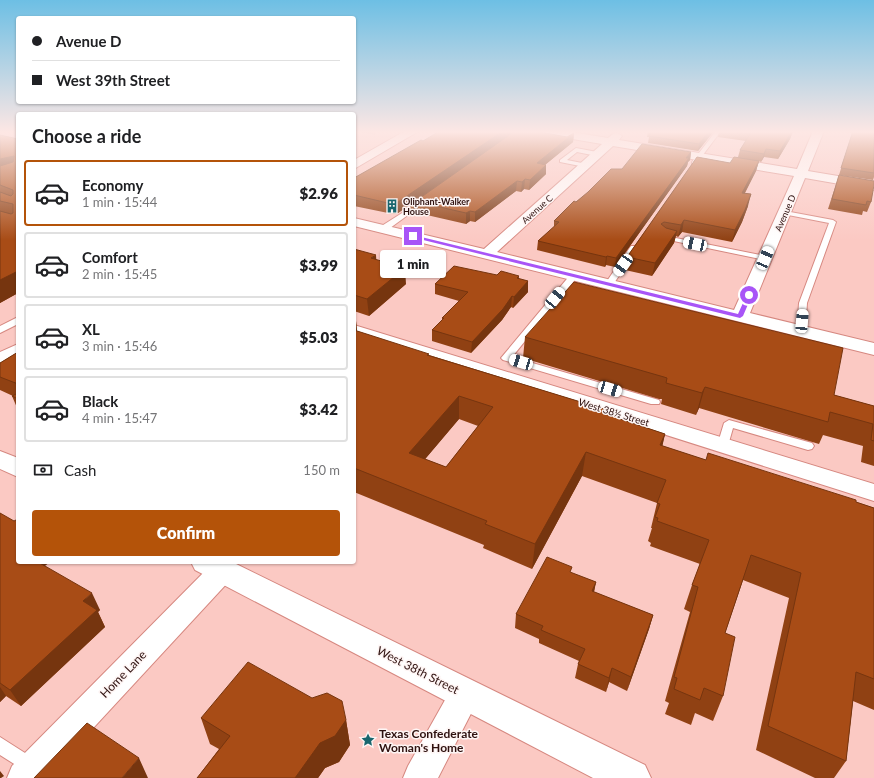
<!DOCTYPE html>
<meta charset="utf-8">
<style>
body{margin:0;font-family:Lato,sans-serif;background:#f2f2f2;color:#202124;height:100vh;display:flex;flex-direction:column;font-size:15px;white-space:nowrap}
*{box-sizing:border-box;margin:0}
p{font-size:13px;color:#757577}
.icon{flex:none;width:22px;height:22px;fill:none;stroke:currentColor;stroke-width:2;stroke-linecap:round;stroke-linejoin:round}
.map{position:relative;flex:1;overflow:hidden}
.sheet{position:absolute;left:16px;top:112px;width:340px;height:452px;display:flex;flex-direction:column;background:#fff;border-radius:4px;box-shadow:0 1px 3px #0004}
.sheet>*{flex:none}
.banner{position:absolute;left:16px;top:16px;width:340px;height:88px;border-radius:4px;box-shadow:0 1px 3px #0004;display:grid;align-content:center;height:88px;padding:0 16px;background:#fff}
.end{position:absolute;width:18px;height:18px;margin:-9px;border:5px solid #a855f7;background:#fff;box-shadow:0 0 0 2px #fff}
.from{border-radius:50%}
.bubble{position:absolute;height:28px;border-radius:4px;background:#fff;box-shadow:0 1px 3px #0004;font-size:13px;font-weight:800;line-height:28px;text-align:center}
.car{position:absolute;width:12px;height:24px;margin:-12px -6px;border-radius:5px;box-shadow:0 0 3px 1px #0007;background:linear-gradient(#fff 24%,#345 0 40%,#fff 0 76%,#345 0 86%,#fff 0)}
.banner b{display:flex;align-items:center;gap:14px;height:38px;font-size:15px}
.banner b+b{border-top:1px solid #e0e0e0}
.banner i{width:10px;height:10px;background:#202124}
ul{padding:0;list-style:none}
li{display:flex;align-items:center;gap:12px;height:66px;margin:0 8px 6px;padding:0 8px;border:2px solid #e0e0e0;border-radius:4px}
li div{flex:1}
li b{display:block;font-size:15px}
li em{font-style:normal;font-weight:800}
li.selected{border-color:#b45309}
li>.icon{width:36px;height:36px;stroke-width:1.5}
h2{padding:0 16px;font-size:18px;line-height:48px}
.pay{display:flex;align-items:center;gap:10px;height:44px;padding:0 16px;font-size:15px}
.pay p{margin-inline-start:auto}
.button{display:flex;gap:8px;margin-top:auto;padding:8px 16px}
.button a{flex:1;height:46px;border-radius:4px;background:#b45309;color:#fff;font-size:16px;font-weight:800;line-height:46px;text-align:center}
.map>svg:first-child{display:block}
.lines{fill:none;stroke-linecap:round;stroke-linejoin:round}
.service-casing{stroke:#d68880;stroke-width:2}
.minor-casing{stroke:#d68880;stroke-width:2}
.tertiary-casing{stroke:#d68880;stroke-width:2}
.path{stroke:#916a66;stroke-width:1.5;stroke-dasharray:1 1;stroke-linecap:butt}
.service{fill:#fff;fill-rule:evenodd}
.minor{fill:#fff;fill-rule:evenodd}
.tertiary{fill:#fff;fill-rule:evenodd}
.wall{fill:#904113;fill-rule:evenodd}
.shaded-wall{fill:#76350f}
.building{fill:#a84c16;stroke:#76350f;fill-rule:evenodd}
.route{fill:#a855f7}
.labels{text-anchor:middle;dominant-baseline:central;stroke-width:3;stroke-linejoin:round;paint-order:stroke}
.far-poi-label{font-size:9px;font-weight:bold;fill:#2e110f;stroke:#fef5f4;text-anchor:start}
.far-street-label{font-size:9px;fill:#2e110f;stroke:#fef5f4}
.street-label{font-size:10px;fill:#2e110f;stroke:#fef5f4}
.near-street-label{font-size:12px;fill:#2e110f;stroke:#fef5f4}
.near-poi-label{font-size:12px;font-weight:bold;fill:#2e110f;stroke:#fef5f4;text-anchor:start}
</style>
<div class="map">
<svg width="874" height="778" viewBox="0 0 874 778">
<rect width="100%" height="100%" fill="#fbc9c3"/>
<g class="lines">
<!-- service casing -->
<g class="service-casing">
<path id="service" d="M716 131H721L696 164H692V162Z
M576 148 597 152 600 154 597 156 577 152 567 160 587 164V166L585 167 560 162V160Z
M421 201 424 203 423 204 386 231H380V227Z
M785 211 833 220 836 222 807 303 805 331 801 334 797 331 799 303 829 223 783 214 782 213Z
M661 235 765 256 769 258 765 260 664 239 660 237Z
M631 246H634L638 248 612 286H606L605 284Z
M571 274H577L578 276 512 357 659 400 660 402 659 404H651L503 360 501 358Z
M18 317V324L0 333V326Z
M729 420 812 443 814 446 812 449 808 450 733 428 727 449H719L717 446 724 423Z
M0 737 36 760 38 766 36 772 30 774 0 755Z"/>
</g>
<!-- minor casing -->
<g class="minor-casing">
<path id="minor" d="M405 131H419L354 169V160Z
M538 131H565L608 138 613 134 617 133 622 136 619 140 797 169 813 131H824L808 171 874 182V190L805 178 750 313 874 343V355L354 226V218L484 249 602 144 543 134ZM613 146 794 176 734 310 497 252Z
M354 325 874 484V501L354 336Z
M18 344V358L7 364 0 366V352Z
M217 562 231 563 235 571 231 579 47 778H7L12 766 213 563Z
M465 680 476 684 481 694 438 778H403L408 766 454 684Z"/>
</g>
<!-- tertiary casing -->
<g class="tertiary-casing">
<path id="tertiary" d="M0 451 18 458V477L0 469Z
M191 562H232L645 765 651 778H593L195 570Z"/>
</g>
<!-- path -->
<path class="path" d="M360 131 375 134"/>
<!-- service -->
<use href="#service" class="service"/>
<!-- minor -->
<use href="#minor" class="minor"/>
<!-- tertiary -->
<use href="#tertiary" class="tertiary"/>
</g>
<!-- wall -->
<path class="wall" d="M444 131H538V132L567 137 574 133 573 142 545 165 546 174 529 190 524 189 521 192 516 191 475 222 470 221 466 224 418 213 413 216H410V205L464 167 398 213 393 214 354 206V178L423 141Z
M648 131H714L698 151 648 143 649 137H647Z
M719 131H793L790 139 778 159 764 157 761 162 759 161 756 171 745 193 748 206 742 222 732 242 682 232 678 237 676 236 674 243 652 276 625 270 627 257 697 157 730 163 738 157 740 150 746 141 718 137Z
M849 131H874V177L873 180 839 175 852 133 848 132Z
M0 135 18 139V293L0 303Z
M691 152 690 160 688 162 687 166 615 267 606 265 605 267 537 250 538 241 554 227V221L576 202 622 169Z
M839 175 871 202 867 212 863 211 862 215 828 209Z
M354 249 376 260 406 284 369 316 354 311Z
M497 275 519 276V279L528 281V292L513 308 511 307 502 320 471 353 432 341V330L442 321V318L459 301 435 294V284Z
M354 320 356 321 357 331 429 355 607 410 606 414 665 434 662 446 706 460 856 502 874 508V710L853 701 846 761 834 778H815L756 750 789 598 743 580 725 633 723 696 713 721 695 713 691 725 665 714 669 703 665 701 690 612 684 609 692 585 700 564 650 546 651 543 648 541 652 528H651L657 503 582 476 532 569 483 548 484 545 354 492ZM459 419 478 426 446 467 425 459Z
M525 337 834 395 874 406V466L861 462 863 446 823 435 819 444 699 408 696 415 661 404 662 399H659L523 358Z
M18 352V410L12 396H13L0 390V363Z
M0 513 45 566 100 610 98 612 105 627 21 706 6 696 0 702Z
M571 573 596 582 594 592 653 615 649 629 627 691 609 682 606 692 575 678 578 664 579 661 539 643V639L515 628 516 614Z
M201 718 346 720 350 745 339 762 325 768 318 778H197L219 749 210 744Z"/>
<!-- shaded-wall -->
<path class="shaded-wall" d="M503 131H516L398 213 393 214 392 204Z
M709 131H714L698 151 699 144Z
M792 131H793L790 139 778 159 780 151Z
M574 133 573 142 536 172 537 163Z
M766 149 764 157 761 162 764 154Z
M691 152 690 160 688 162 687 166 615 267 616 258 686 158Z
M14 156 18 168 0 176V159Z
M759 161 756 171 739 204 742 193Z
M546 165V174L529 190 530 180Z
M525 179 524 189 521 192 522 182Z
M517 181 516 191 475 222V212Z
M751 194 748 206 742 222 732 242 735 230Z
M418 202V213L413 216V206Z
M470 211V221L466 224V213Z
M684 220 682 232 678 237 681 225Z
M677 231 674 243 652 276 655 263Z
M376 255 377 271 371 258Z
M607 256 606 265 605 267 606 257Z
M405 268 406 284 369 316 367 299Z
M18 271V293L0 303V280Z
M528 281V292L513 308 514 297Z
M512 296 511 307 502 320 471 353 472 342Z
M356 321 358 343 354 347V323Z
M705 387 699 408 696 415 702 393Z
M459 396V419L410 477 409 453Z
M665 434 660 457V445Z
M586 452 582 476 532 569 535 544Z
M31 562H50L36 573Z
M596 582 593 596 592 591Z
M92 593 100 610 98 612 105 627 21 706 10 690 83 601Z
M653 615 649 629 627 691 631 677Z
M612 668 609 682 606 692 609 678Z
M0 687 6 696 0 702Z
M346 720 350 745 339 762 325 768 318 778H295L320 743Z
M139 758 148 778H122Z
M0 771 4 776 1 778H0Z"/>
<!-- building -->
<path class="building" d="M444 131H503L398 202 392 204 354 195V178L421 140 423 141 438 132 442 133Z
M515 131H534L567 137 574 133 537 163 546 165 530 180 525 179 522 182 517 181 475 212 470 211 466 213 418 202 413 206 410 205Z
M652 131H709L699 144 649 136Z
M730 131H792L780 151 766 149 764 154 740 150 750 134Z
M853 131H874V173L841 168Z
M0 135 18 139V271L0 280V211L11 214 13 213V204L0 201V192L11 196 13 194V190L0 185V166L13 162 14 156 0 159Z
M642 144 691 152 686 158H689L616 258 607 256 606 257 538 241 559 222 554 221 574 201 576 202 588 192 611 169H622Z
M697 157 730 163 734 157 759 161 742 193 751 194 745 210 735 230 684 220 681 225 664 222 661 224 666 228 677 231 655 263 627 257Z
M839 175 874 181V185L871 202 867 201 866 205 832 199Z
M354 249 376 255 371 258 405 268 367 299 354 295Z
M454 266 497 275 501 271 519 276 517 278 528 281 514 297 512 296 503 309 472 342 432 330 444 318H442L468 292 435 284Z
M574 282 843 348 834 395 874 406V441L871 440 873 424 830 412 828 422 705 387 702 393 666 383 667 378 664 377 525 337Z
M354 330 429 354 427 355 607 410 605 414 665 434 660 445 706 460 708 453 856 500V502L874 508V679L856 672 846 761 768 726 801 573 751 555 725 633 735 637 723 696 704 688 700 700 674 689 677 678 674 677 698 587 692 585 709 540 657 521 658 518 655 517 660 504 657 503 666 480 586 452 535 544 485 524 487 521 354 468ZM459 396 493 407 446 467 409 453Z
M18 352V384L0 377V363Z
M18 393V399L12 396Z
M0 513 14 521 16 520 18 521V562H38L92 593 83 601 97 610 10 690 0 683Z
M547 557 572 567 570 572 596 582 592 591 653 615 631 677 612 668 609 678 578 664 585 649 541 630 543 626 516 614Z
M248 662 312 698 327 693 342 701 346 720 335 736 320 743 295 778H197L230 736 201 718Z
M87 723 139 758 122 778H34Z"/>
<!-- sky -->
<linearGradient id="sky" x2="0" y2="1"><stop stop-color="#6dbfe4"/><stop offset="0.55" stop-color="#fde7e4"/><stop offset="1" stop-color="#fde7e4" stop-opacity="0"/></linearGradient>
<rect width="874" height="240" fill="url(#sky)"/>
<!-- route -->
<path class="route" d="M413 235 738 314 747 294 752 295 743 316 740 318 411 237Z"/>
<!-- icons -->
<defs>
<g id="building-bare" transform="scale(1.08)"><path d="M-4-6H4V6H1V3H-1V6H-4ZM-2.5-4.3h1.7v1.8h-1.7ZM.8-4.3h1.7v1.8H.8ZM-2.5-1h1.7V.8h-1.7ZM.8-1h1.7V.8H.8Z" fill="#19666e" stroke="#fef5f4" stroke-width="2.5" paint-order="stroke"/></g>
<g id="sight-bare" transform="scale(1.08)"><path d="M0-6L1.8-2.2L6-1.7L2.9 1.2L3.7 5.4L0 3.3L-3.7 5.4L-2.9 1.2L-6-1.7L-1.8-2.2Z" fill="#19666e" stroke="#fef5f4" stroke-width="2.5" paint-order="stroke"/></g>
</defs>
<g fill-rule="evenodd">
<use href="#building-bare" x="392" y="206"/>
<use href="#sight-bare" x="368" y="740"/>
</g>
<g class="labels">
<!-- far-poi labels -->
<g class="far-poi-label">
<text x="403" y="201">Oliphant-Walker<tspan x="403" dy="10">House</tspan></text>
</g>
<!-- far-street labels -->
<g class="far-street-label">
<text transform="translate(537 209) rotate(-42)">Avenue C</text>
<text transform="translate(785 213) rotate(-67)">Avenue D</text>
</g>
<!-- street labels -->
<g class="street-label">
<text transform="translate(614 412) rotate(17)">West 38½ Street</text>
</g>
<!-- near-street labels -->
<g class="near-street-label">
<text transform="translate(418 670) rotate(27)">West 38th Street</text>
<text transform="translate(123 674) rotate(-46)">Home Lane</text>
</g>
<!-- near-poi labels -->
<g class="near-poi-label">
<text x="379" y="733">Texas Confederate<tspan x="379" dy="14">Woman's Home</tspan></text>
</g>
</g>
</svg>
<i class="end from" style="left:749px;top:295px"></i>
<i class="end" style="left:413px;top:236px"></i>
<div class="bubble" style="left:380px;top:250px;width:66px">1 min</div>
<i class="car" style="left:695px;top:244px;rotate:282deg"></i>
<i class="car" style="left:765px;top:258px;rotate:23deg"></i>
<i class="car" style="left:623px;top:265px;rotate:215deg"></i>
<i class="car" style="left:555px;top:298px;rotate:39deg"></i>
<i class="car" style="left:802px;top:321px;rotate:5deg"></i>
<i class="car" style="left:521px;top:362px;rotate:287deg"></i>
<i class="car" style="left:610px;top:389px;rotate:107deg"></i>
<div class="banner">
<b><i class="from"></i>Avenue D</b>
<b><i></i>West 39th Street</b>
</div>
<section class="sheet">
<h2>Choose a ride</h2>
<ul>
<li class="selected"><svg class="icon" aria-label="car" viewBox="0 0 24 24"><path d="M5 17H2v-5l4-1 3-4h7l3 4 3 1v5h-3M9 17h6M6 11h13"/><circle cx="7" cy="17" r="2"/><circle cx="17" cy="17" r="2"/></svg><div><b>Economy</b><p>1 min · 15:44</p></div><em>$2.96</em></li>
<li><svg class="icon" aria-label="car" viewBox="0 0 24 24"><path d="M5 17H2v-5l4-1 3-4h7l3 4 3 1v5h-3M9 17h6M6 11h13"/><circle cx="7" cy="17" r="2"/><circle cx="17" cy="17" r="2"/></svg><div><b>Comfort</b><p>2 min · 15:45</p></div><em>$3.99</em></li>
<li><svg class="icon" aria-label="car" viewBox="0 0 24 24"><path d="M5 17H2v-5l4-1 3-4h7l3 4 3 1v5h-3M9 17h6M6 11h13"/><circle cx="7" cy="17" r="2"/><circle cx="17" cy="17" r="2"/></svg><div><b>XL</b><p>3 min · 15:46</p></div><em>$5.03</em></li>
<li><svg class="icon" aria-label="car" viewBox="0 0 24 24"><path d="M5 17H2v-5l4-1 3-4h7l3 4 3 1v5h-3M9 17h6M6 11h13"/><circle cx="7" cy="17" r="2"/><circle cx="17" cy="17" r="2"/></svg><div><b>Black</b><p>4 min · 15:47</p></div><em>$3.42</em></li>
</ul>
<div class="pay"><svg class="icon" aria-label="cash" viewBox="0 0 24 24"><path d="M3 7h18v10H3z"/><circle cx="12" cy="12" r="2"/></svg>Cash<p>150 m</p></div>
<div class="button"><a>Confirm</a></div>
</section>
</div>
